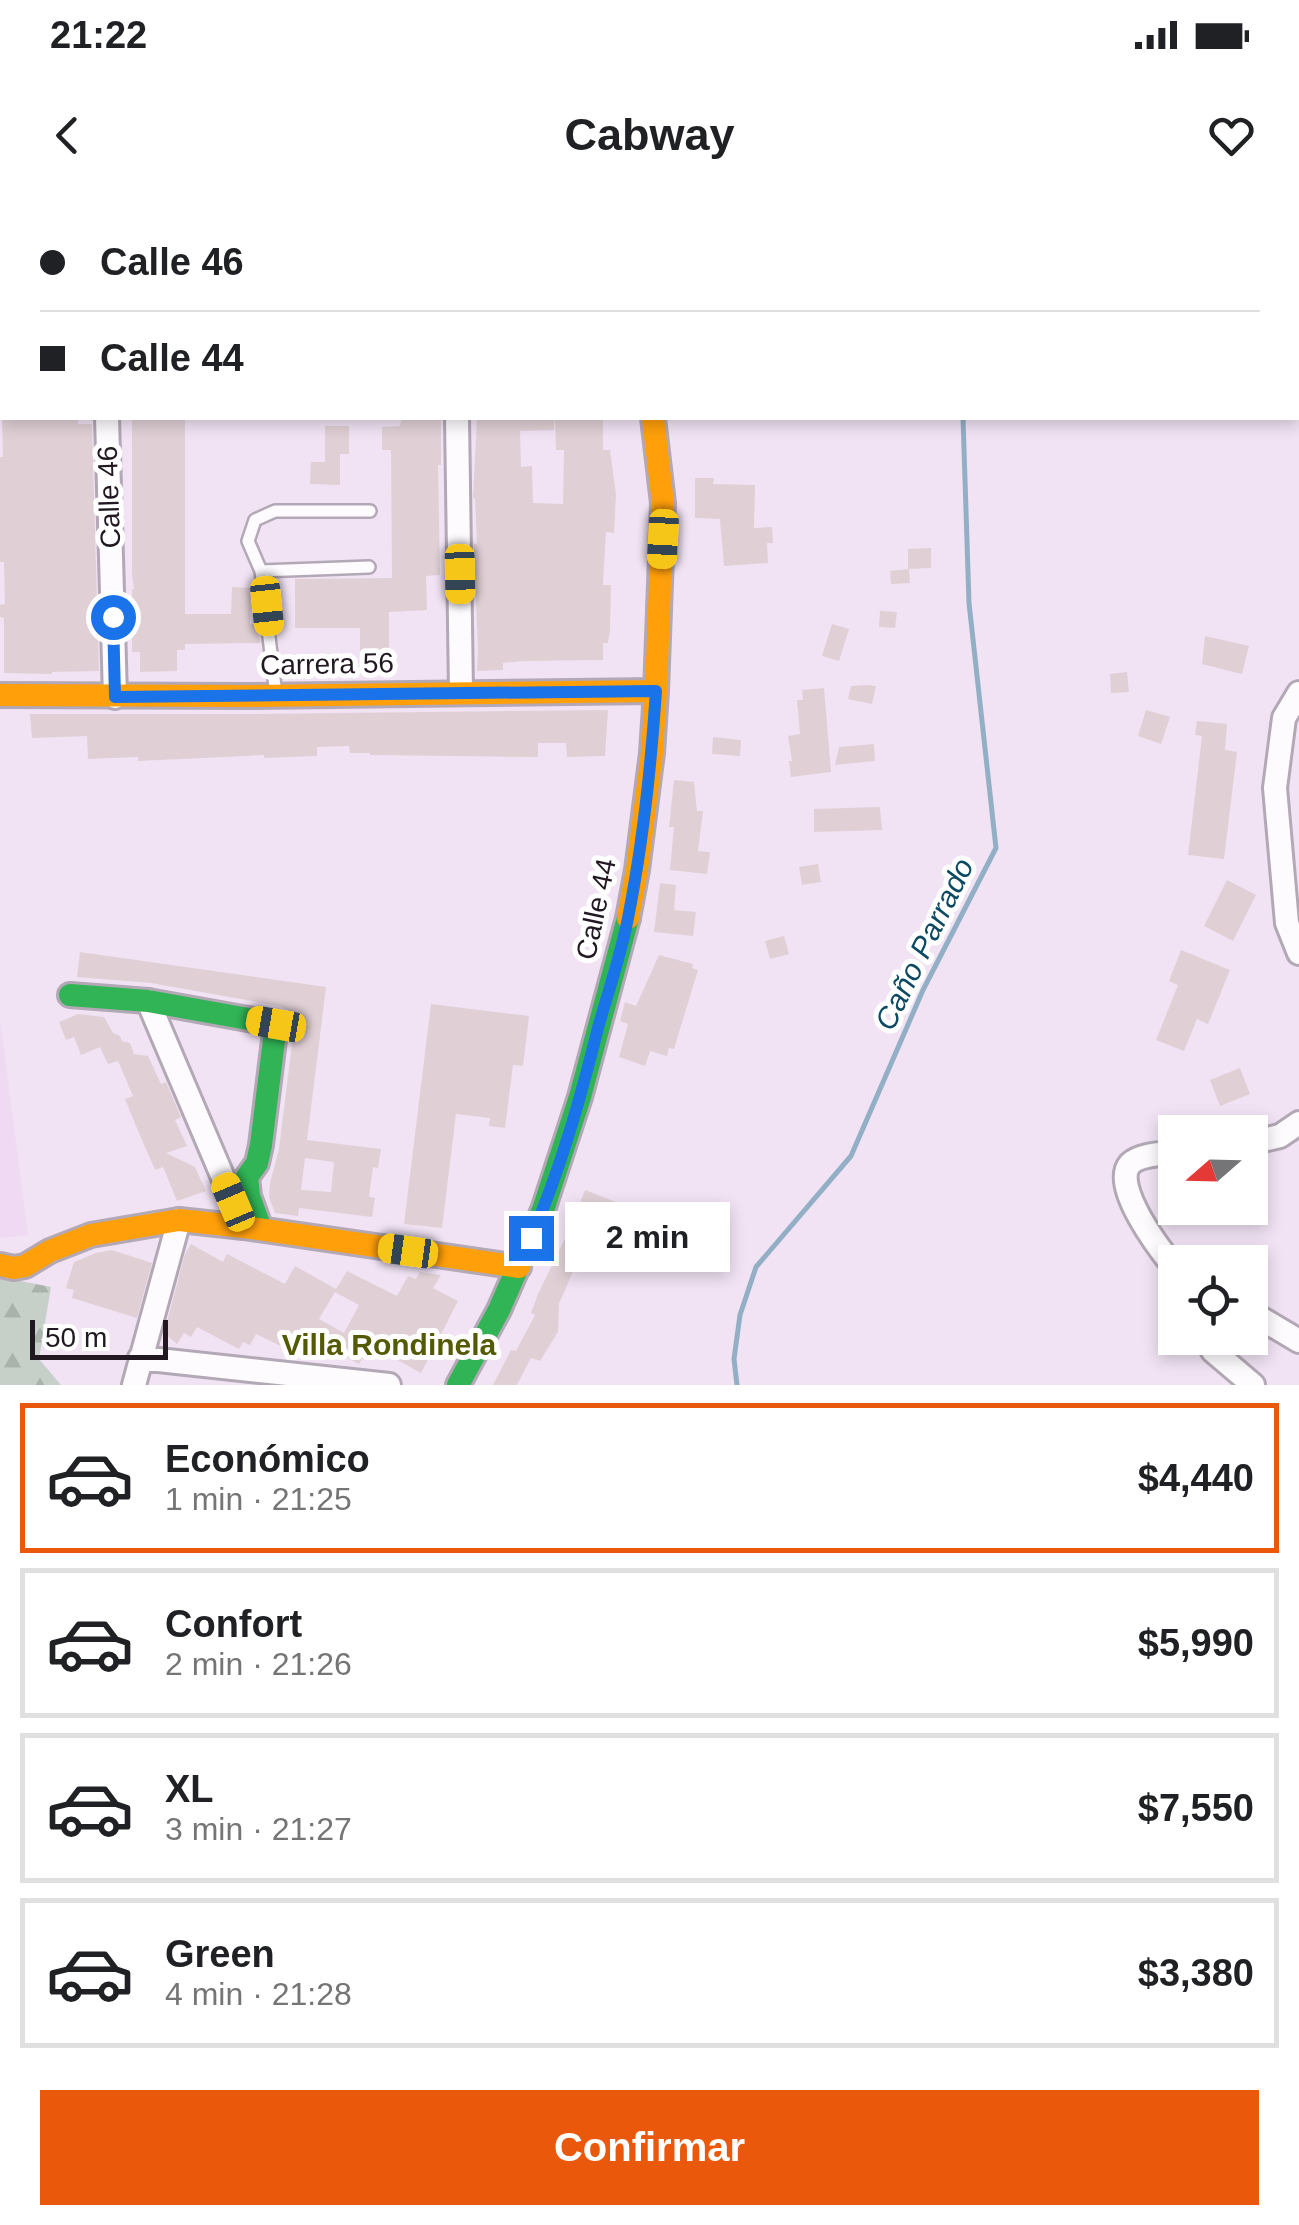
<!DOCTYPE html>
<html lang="es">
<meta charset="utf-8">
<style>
body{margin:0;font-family:Arial,sans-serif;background:#f2f2f2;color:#202124;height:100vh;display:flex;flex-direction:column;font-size:38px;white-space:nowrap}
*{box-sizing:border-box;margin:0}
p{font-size:32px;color:#757577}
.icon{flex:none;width:55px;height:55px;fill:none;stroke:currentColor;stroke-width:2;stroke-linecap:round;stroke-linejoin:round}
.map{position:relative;height:1185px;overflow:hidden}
.sheet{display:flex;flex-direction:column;background:#fff;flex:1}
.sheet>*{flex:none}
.banner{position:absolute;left:0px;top:0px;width:1300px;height:220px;box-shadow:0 5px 15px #0003;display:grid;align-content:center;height:220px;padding:0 40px;background:#fff}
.needle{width:65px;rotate:250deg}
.buttons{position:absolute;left:1158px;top:915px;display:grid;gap:20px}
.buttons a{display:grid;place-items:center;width:110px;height:110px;border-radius:0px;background:#fff;box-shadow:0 5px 15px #0003;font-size:50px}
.scale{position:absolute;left:30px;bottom:25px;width:138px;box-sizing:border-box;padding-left:10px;border:5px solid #211822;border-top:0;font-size:28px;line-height:35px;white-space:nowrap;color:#211822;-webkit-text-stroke:8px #fff;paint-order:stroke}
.end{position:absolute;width:45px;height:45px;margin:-22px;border:12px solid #1a73e8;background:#fff;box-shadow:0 0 0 5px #fff}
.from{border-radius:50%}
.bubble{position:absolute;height:70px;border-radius:0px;background:#fff;box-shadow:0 5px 15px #0003;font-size:32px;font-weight:600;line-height:70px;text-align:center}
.car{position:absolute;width:30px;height:60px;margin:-30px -15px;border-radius:12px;box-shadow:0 0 8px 2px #0007;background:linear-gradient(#f5c518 24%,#345 0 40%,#f5c518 0 76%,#345 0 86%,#f5c518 0)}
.banner b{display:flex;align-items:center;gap:35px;height:95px;font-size:38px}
.banner b+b{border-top:2px solid #e0e0e0}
.banner i{width:25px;height:25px;background:#202124}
ul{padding:18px 0 0;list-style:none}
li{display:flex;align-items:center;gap:30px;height:150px;margin:0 20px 15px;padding:0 20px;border:5px solid #e0e0e0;border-radius:0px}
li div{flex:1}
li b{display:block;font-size:38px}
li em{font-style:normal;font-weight:600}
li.selected{border-color:#ea580c}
li>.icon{width:90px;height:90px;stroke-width:1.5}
.primary-button{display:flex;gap:20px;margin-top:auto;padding:20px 40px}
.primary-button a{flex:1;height:115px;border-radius:0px;background:#ea580c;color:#fff;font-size:40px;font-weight:600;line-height:115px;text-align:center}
.status{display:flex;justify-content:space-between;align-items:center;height:70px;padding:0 50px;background:#fff;direction:ltr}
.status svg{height:28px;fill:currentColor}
header{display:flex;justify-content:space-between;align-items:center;height:130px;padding:0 40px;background:#fff;font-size:45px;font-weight:600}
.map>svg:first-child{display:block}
.built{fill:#efd9f3}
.forest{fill:url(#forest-firs)}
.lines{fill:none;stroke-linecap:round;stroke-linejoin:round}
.stream{stroke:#93afc6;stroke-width:5}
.building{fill:#e0d0d5;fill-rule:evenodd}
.lane-casing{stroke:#b3a8b5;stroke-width:16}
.street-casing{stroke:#b3a8b5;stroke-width:28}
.fast-casing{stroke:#b3a8b5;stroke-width:28}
.slow-casing{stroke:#b3a8b5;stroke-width:28}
.lane{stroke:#fdfbfd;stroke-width:11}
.street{stroke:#fdfbfd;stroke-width:22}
.fast{stroke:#30b455;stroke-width:22}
.slow{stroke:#ff9f0a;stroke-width:22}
.route{stroke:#1a73e8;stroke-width:12}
.labels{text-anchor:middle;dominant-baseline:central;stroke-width:10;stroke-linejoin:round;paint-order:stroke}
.street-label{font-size:28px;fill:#211822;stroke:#fff}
.water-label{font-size:30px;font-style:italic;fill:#0c4a64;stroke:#fff}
.neighbourhood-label{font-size:30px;font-weight:bold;fill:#535a02;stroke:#fff}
</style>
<div class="status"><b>21:22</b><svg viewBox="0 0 49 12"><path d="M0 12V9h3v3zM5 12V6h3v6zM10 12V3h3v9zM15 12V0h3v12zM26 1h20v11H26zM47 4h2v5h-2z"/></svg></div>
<header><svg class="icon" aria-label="back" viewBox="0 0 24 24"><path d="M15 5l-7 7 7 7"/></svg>Cabway<svg class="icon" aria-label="heart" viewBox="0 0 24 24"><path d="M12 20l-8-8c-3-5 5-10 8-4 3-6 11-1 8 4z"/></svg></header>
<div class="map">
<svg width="1299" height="1185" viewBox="0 0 1299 1185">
<defs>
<pattern id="forest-firs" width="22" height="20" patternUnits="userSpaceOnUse" patternTransform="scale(2.5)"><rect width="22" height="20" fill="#c6d0c9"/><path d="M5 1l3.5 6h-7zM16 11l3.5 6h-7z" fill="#aab2ac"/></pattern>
</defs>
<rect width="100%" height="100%" fill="#f1e3f4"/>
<!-- built -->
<path class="built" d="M0 819 28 1035 0 1038Z"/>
<!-- forest -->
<path class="forest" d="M0 1077 51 1087 39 1159 61 1185H0Z"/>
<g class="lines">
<!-- stream -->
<path class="stream" d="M942 0 943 2
M737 1185 734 1159 740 1115 756 1067 851 956 923 790 996 648 969 403 963 218"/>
</g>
<!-- building -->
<path class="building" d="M2 218H78V224H92L99 471 52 472V474L4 473V418L0 417V405L5 404 4 362H0V257H3Z
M132 218H185V414H231L232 387 251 388 250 424H258L260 443 185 444V450H177V471L140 472V452H132V389H134L132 373Z
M402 218H441V265H438L440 375 426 376 427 410 389 412V472H360V428H295V379L392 378 391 250H382V227L400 226Z
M477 218H554V230L520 231 521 267 532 266 533 303 563 304 564 250H556L555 218H596V220H603V250H610L616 295 614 333 606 332 603 382V385H611L610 430 608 443H603V460L523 461 503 463V470L477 471 478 452 474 344H477L475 298H473Z
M325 226H349V254H340V285L310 284 311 262H325Z
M695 278H714L713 284 755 285 754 328 772 327 773 343H767L768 363 724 366 720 319 695 318Z
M931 348V368L909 369 910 383 891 384 890 371 908 369V349Z
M880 411 897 412 895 428 879 427Z
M832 424 849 429 839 461 822 456Z
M1205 436 1249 446 1242 474 1202 464Z
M1127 472 1129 492 1111 493 1110 474Z
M867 485 876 486 872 504 848 499 851 486Z
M824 488 831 572 791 577 789 561H792L788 536 800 534 797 500H803L802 490Z
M608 510 605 556 567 557 566 543H538V557L370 555V553H350L349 546 317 547V556L264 558V555L138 561V557L88 559 87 536 32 538 30 514H246Z
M1146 510 1170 517 1161 544 1138 536Z
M1197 521 1227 524 1225 550 1237 552 1224 659 1188 655 1202 536 1195 535Z
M713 537 741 540 740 556 712 554Z
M874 544 875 561 835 565 839 547Z
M674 580 694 582 697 611H703L698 651 710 652 707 674 670 670 674 627H669Z
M880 607 882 630 814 632V609Z
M818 664 821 682 802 685 799 667Z
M1227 680 1256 695 1233 741 1204 726Z
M660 683 676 685 674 710 696 712 693 736 654 732Z
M784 736 789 754 770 759 765 741Z
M1181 750 1230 770 1208 824 1197 819 1184 851 1156 840 1178 785 1169 781Z
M80 752 326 787 307 940 381 949 378 968 373 967 369 997 375 998 372 1017 299 1008 298 1016 275 1013 269 997 270 983 279 949 292 844 299 831 294 830V818L288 810 279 806 151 783 77 777ZM305 958 334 962 331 992 301 990Z
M659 755 693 764 692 768 698 770 674 849 669 848 667 856 650 851 645 866 619 857 628 824 620 821 625 802 636 806Z
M431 804 529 816 523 866 513 865 505 928 489 926 490 918 456 914 442 1028 404 1024Z
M78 814 104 817 113 833 120 836 122 841 130 843 134 854 148 856 161 884 166 882 181 917 175 920 187 946 166 953 195 967 206 991 177 1001 163 967 155 970 136 926 125 899 133 896 118 861 108 864 100 847 81 855 74 837 66 840 59 822Z
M1240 868 1250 894 1220 906 1210 880Z
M585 990 616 1002 608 1025 599 1020 578 1060 559 1104 558 1132 540 1161 531 1158 517 1185H493L511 1150 516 1151 535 1115 531 1113 538 1094 570 1028Z
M191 1044 223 1062 227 1054 285 1084 295 1066 336 1089 347 1071 397 1096 408 1076 416 1079 420 1072 441 1075 433 1088 458 1101 421 1173 370 1145 359 1164 309 1138 299 1155 256 1134 250 1145 243 1142 239 1149 197 1127 191 1137 184 1133 177 1144 164 1133 185 1054ZM335 1092 359 1105 344 1133 319 1119Z
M112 1050 152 1063 137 1118 72 1098 74 1090 66 1088 74 1062 96 1053Z"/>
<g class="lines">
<!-- lane casing -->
<g class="lane-casing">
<path id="lane" d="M261 371 369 367
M276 495 261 371 248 341 255 320 275 311H370"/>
</g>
<!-- street casing -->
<g class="street-casing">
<path id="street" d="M77 0 78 2
M239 0 240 2
M417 0 418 2
M533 0 535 2
M1185 0 1187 2
M1298 64H1299
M0 176 2 167
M107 218 115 497
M457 218 461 492
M1299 493 1284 518 1275 588 1287 723 1299 753
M148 801 244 1027
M1250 943 1280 936 1299 923
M1175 953C1162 954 1140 954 1130 964 1111 986 1160 1050 1175 1068
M1250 1112 1299 1141
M1205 1138 1213 1151 1253 1185
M140 1158 389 1185
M134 1185 179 1020"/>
</g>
<!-- fast casing -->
<g class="fast-casing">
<path id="fast" d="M70 795 148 801 276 824 261 945 257 963 247 977 249 996 261 1029
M458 1185 499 1110 543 1010 580 897 628 718"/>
</g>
<!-- slow casing -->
<g class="slow-casing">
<path id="slow" d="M572 0 573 2
M0 495 246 496 656 491
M628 718 637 670 652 553 656 491 663 303 653 218
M0 1065 14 1068 25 1066 50 1051 91 1035 179 1020 244 1027 519 1067"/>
</g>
<!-- lane -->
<use href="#lane" class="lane"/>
<!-- street -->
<use href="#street" class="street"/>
<!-- fast -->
<use href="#fast" class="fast"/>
<!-- slow -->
<use href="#slow" class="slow"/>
</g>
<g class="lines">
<!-- route -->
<path class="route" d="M113 417 115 497 656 491C651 567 643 643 628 718 621 755 608 792 598 828 580 900 560 971 531 1038"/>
</g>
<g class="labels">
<!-- street labels -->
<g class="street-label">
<text transform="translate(109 297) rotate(-92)">Calle 46</text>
<text transform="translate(327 464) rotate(-1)">Carrera 56</text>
<text transform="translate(596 709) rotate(-78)">Calle 44</text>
</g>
<!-- water labels -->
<g class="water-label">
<text transform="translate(924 744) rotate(-64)">Caño Parrado</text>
</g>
<!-- neighbourhood labels -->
<g class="neighbourhood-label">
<text x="389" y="1144">Villa Rondinela</text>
</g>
</g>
</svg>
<div class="buttons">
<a><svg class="needle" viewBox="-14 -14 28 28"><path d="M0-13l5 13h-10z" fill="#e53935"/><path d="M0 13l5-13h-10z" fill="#757577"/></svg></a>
<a><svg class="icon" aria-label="locate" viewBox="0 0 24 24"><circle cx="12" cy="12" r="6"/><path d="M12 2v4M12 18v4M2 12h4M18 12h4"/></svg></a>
</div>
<div class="scale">50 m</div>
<i class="end from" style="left:113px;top:417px"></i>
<i class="end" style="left:531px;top:1038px"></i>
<div class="bubble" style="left:565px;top:1002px;width:165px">2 min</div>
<i class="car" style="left:663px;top:339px;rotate:183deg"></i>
<i class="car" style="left:460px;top:374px;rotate:179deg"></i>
<i class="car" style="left:267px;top:406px;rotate:174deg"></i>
<i class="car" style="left:276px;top:824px;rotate:280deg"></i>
<i class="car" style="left:233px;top:1002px;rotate:337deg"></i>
<i class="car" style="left:408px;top:1051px;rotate:278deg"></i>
<div class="banner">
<b><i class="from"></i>Calle 46</b>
<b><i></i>Calle 44</b>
</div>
</div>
<section class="sheet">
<ul>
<li class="selected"><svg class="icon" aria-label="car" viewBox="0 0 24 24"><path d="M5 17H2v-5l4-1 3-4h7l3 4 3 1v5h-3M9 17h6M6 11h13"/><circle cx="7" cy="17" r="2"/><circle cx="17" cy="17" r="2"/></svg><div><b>Económico</b><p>1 min · 21:25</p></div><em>$4,440</em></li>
<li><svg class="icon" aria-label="car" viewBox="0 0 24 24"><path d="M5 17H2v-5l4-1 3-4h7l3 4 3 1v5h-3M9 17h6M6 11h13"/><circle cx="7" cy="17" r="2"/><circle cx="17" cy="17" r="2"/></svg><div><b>Confort</b><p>2 min · 21:26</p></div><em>$5,990</em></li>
<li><svg class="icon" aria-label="car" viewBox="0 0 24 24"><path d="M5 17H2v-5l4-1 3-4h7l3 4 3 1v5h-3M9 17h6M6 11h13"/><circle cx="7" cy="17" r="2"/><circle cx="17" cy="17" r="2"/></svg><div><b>XL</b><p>3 min · 21:27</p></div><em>$7,550</em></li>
<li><svg class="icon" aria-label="car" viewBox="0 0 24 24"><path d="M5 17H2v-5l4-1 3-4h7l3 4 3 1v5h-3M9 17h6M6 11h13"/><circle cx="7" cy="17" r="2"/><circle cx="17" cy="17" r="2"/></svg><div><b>Green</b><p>4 min · 21:28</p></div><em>$3,380</em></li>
</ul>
<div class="primary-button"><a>Confirmar</a></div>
</section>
